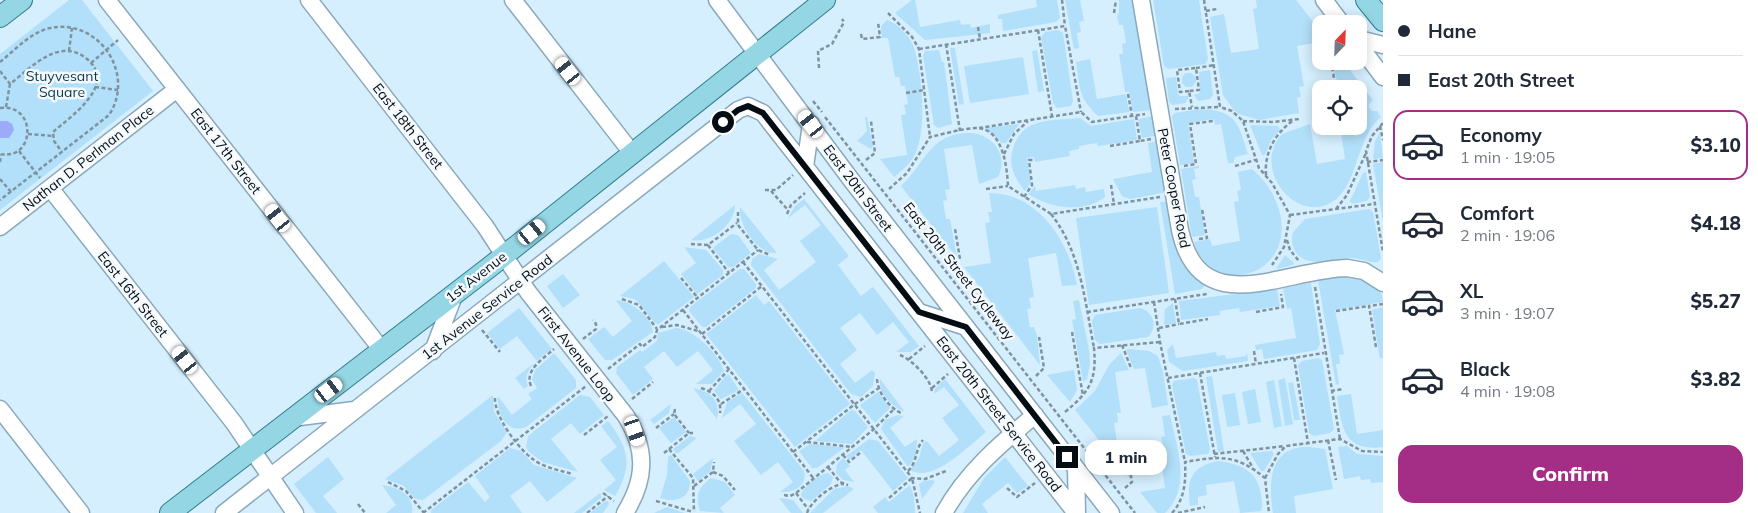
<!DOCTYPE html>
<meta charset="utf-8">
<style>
body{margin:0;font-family:Mulish,sans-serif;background:#f2f2f3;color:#1f2937;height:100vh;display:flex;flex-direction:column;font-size:19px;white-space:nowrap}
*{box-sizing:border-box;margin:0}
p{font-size:16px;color:#747a83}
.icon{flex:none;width:28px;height:28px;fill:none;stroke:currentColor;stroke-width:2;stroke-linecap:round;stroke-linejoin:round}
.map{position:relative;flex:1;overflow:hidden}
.details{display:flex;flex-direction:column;background:#fff;width:375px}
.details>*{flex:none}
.hud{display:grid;align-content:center;height:110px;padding:0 15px;background:#fff}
.needle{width:32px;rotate:23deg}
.tools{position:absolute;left:1312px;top:15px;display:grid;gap:10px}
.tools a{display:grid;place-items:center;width:55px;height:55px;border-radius:10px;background:#fff;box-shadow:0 2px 12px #0003;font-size:25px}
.end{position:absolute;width:22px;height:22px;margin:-11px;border:6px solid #030d13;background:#fff;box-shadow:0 0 0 2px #fff}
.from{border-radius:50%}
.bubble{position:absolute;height:35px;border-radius:15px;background:#fff;box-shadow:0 2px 12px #0003;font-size:16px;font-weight:800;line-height:35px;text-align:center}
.car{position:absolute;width:15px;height:30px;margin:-15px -8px;border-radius:6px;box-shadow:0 0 4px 1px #0007;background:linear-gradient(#fff 24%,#345 0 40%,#fff 0 76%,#345 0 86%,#fff 0)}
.hud b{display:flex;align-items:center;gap:18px;height:48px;font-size:19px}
.hud b+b{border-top:1px solid #e0e1e3}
.hud i{width:12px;height:12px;background:#1f2937}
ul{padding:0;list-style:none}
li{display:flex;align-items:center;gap:15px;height:70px;margin:0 10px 8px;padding:0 5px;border:2px solid transparent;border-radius:15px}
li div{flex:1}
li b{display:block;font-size:19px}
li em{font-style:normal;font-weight:800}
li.active{border-color:#a42d86}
li>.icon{width:45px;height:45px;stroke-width:1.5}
.primary-button{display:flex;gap:10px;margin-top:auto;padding:10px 15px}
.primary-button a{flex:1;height:58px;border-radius:15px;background:#a42d86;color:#fff;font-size:20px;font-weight:800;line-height:58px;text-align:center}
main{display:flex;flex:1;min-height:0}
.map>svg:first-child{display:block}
.green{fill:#b2dff9}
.water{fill:#9caaf9}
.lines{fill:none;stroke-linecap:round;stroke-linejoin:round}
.minor-casing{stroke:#89a8ba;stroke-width:19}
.major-casing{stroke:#337e8e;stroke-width:22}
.path{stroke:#7f939f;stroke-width:2.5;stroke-dasharray:4 2.5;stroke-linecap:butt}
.minor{stroke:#fff;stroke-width:16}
.major{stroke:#94d6e3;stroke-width:20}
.route{stroke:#030d13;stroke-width:6}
.labels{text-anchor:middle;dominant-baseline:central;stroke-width:5;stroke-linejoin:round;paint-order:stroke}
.park-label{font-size:14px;fill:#0d384c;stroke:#f3f9fd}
.street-label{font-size:14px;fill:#030d13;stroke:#f3f9fd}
</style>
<main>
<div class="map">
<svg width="1383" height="513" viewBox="0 0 1383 513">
<rect width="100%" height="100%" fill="#d5efff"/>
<!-- green -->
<path class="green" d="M69 0H82L153 91 0 210V54Z
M912 0H915L920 27 960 20 961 25 970 24 971 28 990 24V33L925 40 895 13Z
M1036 0H1057L1060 18 1056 22 1003 31 1002 19H998V15L1037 7Z
M1065 0H1080L1084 21 1079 22 1081 32 1077 33 1079 48 1074 49Z
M1119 0H1133L1152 110 1133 112 1129 92H1125L1119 54H1123L1122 44 1126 43 1123 25H1119L1117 16 1119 13Z
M1153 0H1199L1208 59 1205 64 1169 69 1164 66Z
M1256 0H1296L1321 32V42L1297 46 1304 86 1299 87 1301 97 1297 98 1299 113 1259 120 1239 114 1233 109 1223 95 1210 17 1224 14 1231 53 1259 49 1253 9 1257 8Z
M887 20C899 24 912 38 915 51 922 77 927 130 915 154 911 164 902 170 894 177L880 159 907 155 901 115 906 114 904 105 908 104 905 86H901L899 77H895L888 38H882L881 26Z
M1058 30 1063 33 1073 101 1071 106 1057 108 1053 103 1041 37 1045 32Z
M950 48H955L964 104 959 105Z
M939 50 942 62H944L952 124 938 128 934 125 923 56 925 51Z
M1037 50 1044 91 1038 92 1032 51Z
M1023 57 1029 94 970 103 964 66Z
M1090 59 1097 99 1126 94 1129 112 1098 116C1078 97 1080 88 1076 62Z
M1332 61H1343L1373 100 1369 104V108L1372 111H1377L1381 117C1354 139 1359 193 1326 205 1289 218 1253 165 1282 134L1310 124 1317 164 1345 159 1340 126H1359V89H1339Z
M1210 70 1213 95 1210 99 1198 101 1194 95 1200 93 1199 72Z
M1186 73H1191L1196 77V82L1192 87H1186L1182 83V77Z
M1176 77 1178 94 1180 96H1188V99L1185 103 1173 105 1169 102 1166 78Z
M1201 109C1237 111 1238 123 1248 154L1235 157 1233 163H1228L1221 124 1215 125 1214 119 1188 123 1194 163 1180 165 1172 116 1175 113Z
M1155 116 1159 135 1142 138 1138 119Z
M865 117H867L873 146 871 149 857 141 867 131Z
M1080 118 1091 126 1134 119 1137 140 1098 146 1097 143 1079 146V149L1069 151 1070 156 1035 162 1034 157 1027 158 1031 182 1025 191C1016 180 1009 168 1012 153 1019 117 1050 121 1080 118Z
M1019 124 1006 143H1002L985 128Z
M1250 125 1278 126 1280 130 1271 140 1265 155H1262Z
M1380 132 1383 158 1373 159 1375 141Z
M970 133C993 134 1009 156 998 177L979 184 972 145 944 149 950 189 945 190 947 200 943 201 946 219H950L957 258 901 186C926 163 929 133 970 133Z
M1159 141 1167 192 1130 199 1122 196 1113 179 1152 172 1148 143Z
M1383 162V221L1373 164Z
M1199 166V168L1194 169 1196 179 1192 180 1195 197H1199L1205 235 1192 237 1181 169Z
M1252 169C1265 180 1274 193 1279 210 1298 277 1211 300 1194 242L1210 239 1212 246 1240 241 1234 202 1239 201 1237 191 1241 190 1238 172Z
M1366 172 1370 197 1367 201 1352 204 1350 201 1363 173Z
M1075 185 1076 189 1085 187 1086 192 1104 189 1105 197C1083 214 1050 208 1028 194L1035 186 1036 191Z
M989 193C1038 193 1069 241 1077 285L1062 286 1056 253 1028 258 1034 297 1029 298 1031 308 1027 309 1030 327H1034L1037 336 1040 365 964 267 991 263 985 223 990 222 988 212H992Z
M804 199 849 256 838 265 861 296 873 287 919 346 911 352H896L909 342 893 322 877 335 860 313 840 328 857 350 840 364 855 383 872 370 875 373 873 386 861 397 851 394 751 265 752 259 759 254 778 259 764 270 779 290 816 262 800 241 821 225 805 205 788 218 795 206Z
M1160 202H1168C1174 238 1171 263 1205 285L1202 289 1175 294Z
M735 205C735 225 710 244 691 240Z
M740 207 777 253C757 255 738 224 740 207Z
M1157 207 1169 293 1089 305 1076 218Z
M1369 209 1373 212 1381 258 1378 262C1369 263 1360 258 1351 258 1333 258 1307 270 1295 251 1292 245 1291 239 1293 232L1305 219Z
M731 234 738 235 751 253 733 267H728L713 248Z
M684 247 706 250 723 270V275L697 294 681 274 696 263Z
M1285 255 1294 263 1293 265 1276 269Z
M664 261 694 297 659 324 655 323 635 299 620 296Z
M740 269H744L756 284V288L706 327H702L689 311 690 307Z
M563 274 580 295 563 308 547 286Z
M1338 276C1354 275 1383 282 1383 302L1335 310 1344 354 1339 355 1340 364H1336L1339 384 1336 385 1318 280Z
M1311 283 1320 344 1317 350 1264 359 1262 349 1256 350 1255 345 1296 338 1291 308 1287 309 1283 288Z
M1277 289 1280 306 1240 312 1239 308 1220 311V315L1181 320 1179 301Z
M756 295 764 305 769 301 850 404 795 447 706 334Z
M618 300C632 303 652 316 653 332L612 360H605L588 339 604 327 613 337 632 321 616 301Z
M1079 300 1089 350 1090 364 1087 380 1083 381 1072 320 1076 319 1073 301Z
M1173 303 1176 323 1164 325 1165 309Z
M1383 307V358L1380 359 1372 310Z
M519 308 552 349C540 358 521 370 528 386L524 389 515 378 537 361 517 336 500 349 487 333Z
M1140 308C1154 312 1158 327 1148 337L1100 344 1095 340 1092 321 1095 315Z
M676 328C694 329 720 355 724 371L712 384H696L713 370 698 351 677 367 664 351 644 367 653 379 633 395 616 373 617 367 640 350 642 352 657 341 658 333Z
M1173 344 1176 358 1216 352 1217 356 1225 355 1226 359 1246 356 1247 352 1248 361 1183 371 1169 362 1167 350Z
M1129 349 1149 351 1158 356 1163 372 1168 405 1152 408 1145 368 1134 369 1126 350Z
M554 353 576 380V388L526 427C507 435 496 413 498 396L512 415 532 399 528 394 537 388 532 379 535 370Z
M1121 353 1129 370 1115 372 1121 413H1117L1118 422 1114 423 1117 442H1121L1123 452H1126L1130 479 1075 410 1095 391 1109 365Z
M1318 358 1322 360 1334 429 1330 433 1314 436 1309 433 1298 365 1302 361Z
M1074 370 1077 390 1070 402 1047 375Z
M726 375H729L739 390 721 399 714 391Z
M1212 376 1224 451 1218 452 1206 377Z
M1194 378 1197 380 1210 450 1208 454 1190 456 1186 454 1172 385 1174 381Z
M1285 378 1293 424 1285 426 1278 380Z
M880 379 905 412C893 407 878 394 880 379Z
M945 379 986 432C968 446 933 484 910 470L919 458 923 443 927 441 939 456 959 440 942 418 959 405 944 387 934 394 935 389Z
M1274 380 1282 426 1274 428 1266 382Z
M1293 382 1300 420H1294L1288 383Z
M693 388C711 392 721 400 717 419Z
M1255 389 1261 422 1248 424 1242 392Z
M878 392 890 408 875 423 860 405Z
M742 393 804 471C808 486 793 493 780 492L793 482 778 462 761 475 734 441 756 424 740 404 722 418 727 402Z
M1235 393 1240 425 1227 427 1222 395Z
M1351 394 1357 434 1383 430V447C1343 452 1342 427 1337 396Z
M493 395 494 412 507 432 501 441 423 500 415 499 404 486 385 479Z
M580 395 590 397 604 415 580 434 571 423 551 439 578 472 543 462 529 452 526 447 528 436Z
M671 404 669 413 654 424 650 420Z
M851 410 855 411 868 427 852 444 815 441Z
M898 415 904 416 890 428 905 447 917 439 916 456 908 467 881 429 885 420Z
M1170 415C1177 448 1192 487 1165 513H1157L1140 492 1165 488 1159 447 1163 446 1161 437 1165 436 1162 416Z
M674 417 686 432 671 443 659 428Z
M608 421C629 448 633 466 615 496L604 490 616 480 600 460 617 447 601 426Z
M690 436 697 438 677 454 673 449Z
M869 439 878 441 908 478 893 491 861 450 849 460 846 456Z
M810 444 842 447 844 448 817 468H812L799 451Z
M1347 446 1357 454 1383 456V482L1371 483 1370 479 1361 480 1360 476 1344 479 1338 447Z
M1309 447 1325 449 1333 489 1294 496 1296 513H1273C1268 484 1269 445 1309 447Z
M510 448 521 451 534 465 577 478 547 502 530 481 510 496 522 513H431V510L468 482 485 502 490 497 475 476Z
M1272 451 1274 454 1264 471H1261L1250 453Z
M671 455 690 481C691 499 675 503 660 498L667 475 668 457Z
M328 457 344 479 323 496 337 513H316L294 484Z
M1005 457 1028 486 1017 493 1008 483 982 504 988 513H963L984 478Z
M713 458 710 472 698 481 693 474Z
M843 458 850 466 845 470 854 482 843 480 836 473 837 464Z
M1218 461C1241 464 1258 471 1261 495 1262 501 1263 506 1261 511L1240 513 1234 481 1206 485 1207 495 1198 497V505L1190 506C1187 480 1190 467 1218 461Z
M828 473 833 477 831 484 811 501 804 499 801 495C804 486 819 474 828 473Z
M711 478 725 482 735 495 720 508 724 513 700 511C695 495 698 488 711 478Z
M933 480 935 482 922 499 919 484 924 481Z
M382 485C397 487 415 494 412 513H386L396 505Z
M910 485 914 497 915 513H878L873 507 885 497 889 502Z
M848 486 854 489 823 513H810L834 489Z
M600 493 602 497 582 513H574Z
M779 498 793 500 803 513H791Z
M605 501H608L609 504 603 513H590Z
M667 507 685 513H654Z"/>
<!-- water -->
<path class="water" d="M0 121H7L12 124 14 130 9 138H0Z"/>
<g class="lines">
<!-- minor casing -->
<g class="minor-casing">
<path id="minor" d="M107 0 382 350
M309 0 485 226 528 292 626 416C647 450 646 479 625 513
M513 0 632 153
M717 0 852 181 1111 513
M1141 0 1180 230C1200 323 1284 269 1347 268L1364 271 1383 283
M1324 0 1342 24
M1359 39 1383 45
M1359 45 1383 77
M805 167 811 124
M50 188 234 423 295 513
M0 227 177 89
M919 312 966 327
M433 351 455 293
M0 409 81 513
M292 418 354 410
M1076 468 1077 513
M224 513 738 110 748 106 763 113 1076 513
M944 513C966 473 1000 444 1035 415"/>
</g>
<!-- major casing -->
<g class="major-casing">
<path id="major" d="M1366 0 1383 21
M0 17 22 0
M170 513 491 266 825 0"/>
</g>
<!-- path -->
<path class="path" d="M1062 0 1065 26
M1204 0 1220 107 1232 111 1243 121 1259 168 1272 183 1290 215 1284 247 1272 265
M1206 11 1217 9
M888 13 912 37 919 49 930 137
M1114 13 1116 0
M978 27 980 39
M1038 30 1052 116
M861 34 862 39 880 37 878 22
M946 44 960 131
M919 49 1065 26 1081 112
M69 51 72 28
M1331 61 1334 78
M0 62C15 50 31 32 50 28 99 18 136 74 109 115L0 200
M91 63 118 40
M819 68 818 51 832 44 844 22 842 19
M1196 68 1215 65
M0 71 10 84C24 73 41 56 58 52 69 49 79 52 87 59 118 85 70 117 53 132L54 141 62 152
M95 87 118 90
M1189 91 1180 92 1177 70 1196 68 1199 90 1189 91 1192 107
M906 93 924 90
M1128 94 1132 116
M813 101 822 112
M6 107 10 84
M0 108C37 103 36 161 0 154
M1175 109 1219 107
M1136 116 1140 141 1151 139
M825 117 1135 513
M1243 121 1273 122 1300 119
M1383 123 1372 136 1366 151 1383 252
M1380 126 1383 140
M979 128 1081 112 1092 122 1145 114
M28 134 53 136
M1110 146 1140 141
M19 151 40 178
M1004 154 1014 134 1028 121
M866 160 875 153 871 121
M0 162 1 155
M1367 162 1383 160
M1184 166 1196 164 1190 124 1213 121
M1235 166 1255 160
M1266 175C1264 152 1276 132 1294 120
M0 179 11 192
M1111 185 1114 204
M889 189 907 173 930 137C944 134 960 129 975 128 1003 127 1007 167 1008 186L1051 214 1160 197
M986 189 1008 186
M765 190H776L793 175
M771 191 788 210
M1024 197 1032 185 1029 160H1033
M1336 209 1347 195 1366 153
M738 212V225L758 250 770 255
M787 214 791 205 805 193
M1051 214C1081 252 1085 302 1094 348
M1290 215 1374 204
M1199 239 1207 238 1202 209
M1287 240 1290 250 1299 261
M691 244 708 245 737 223
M708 245 729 273
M743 262 912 478 925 479 946 471
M950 267 960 259 955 229
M681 278 698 298
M1315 287 1340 439
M622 299 639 305 657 329
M1175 299 1179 324 1208 319
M1154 302 1160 342 1185 462
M683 310 814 479
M1336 311 1369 306
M1087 312 1207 294 1208 292
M1256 312 1283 307 1281 294
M662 327 677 325 698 331
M1159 328 1179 324
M482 330 500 352
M1072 332 1083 396
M702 334 762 286
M583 339 596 329V324L593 320
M1122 345 1131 368
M1376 347 1369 306 1383 304
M1254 351 1256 364
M900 355C912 360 932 379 932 393
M1294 358 1308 443
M909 359 925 346
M608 369 640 344 642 347 655 337 657 330 758 250
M1200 373 1215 457
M1036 376 1044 368 1039 337
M1168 378 1324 353
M877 379C878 393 889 408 903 414
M531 386C524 370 543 359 554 349
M701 388C713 392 722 399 720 413
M932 388 948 374
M709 391 729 369
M1331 391 1343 389
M495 398C494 416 519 450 534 460 545 468 559 470 572 474
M632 399 653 382
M721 404 744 389
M675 409 674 414 689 433
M1065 412C1089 392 1097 381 1094 348L1160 342
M656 428 674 414
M584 435 608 416
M1328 440 1336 480
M807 442 853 447
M669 449 693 478 694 512
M1243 451 1253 468
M793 452 855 404 879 388
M664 453 689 433H693
M1214 454 1285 446
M843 455 849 462 861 452
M828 467 840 482 848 485
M908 471C918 461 915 449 923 440
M713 472 723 476 735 490
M1265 478 1278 454 1286 446 1340 439 1362 451 1383 452
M388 482 406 491 424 513
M694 486 713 472 714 462
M1007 488 1017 497 1035 483
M1125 488 1132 482 1127 453
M603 493 614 501
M796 493 808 509
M784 495 790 496 796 493 874 429 894 409
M889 498 912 478 920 513
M656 501 693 512
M358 504 365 513
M423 513 586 386
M587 513 608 496
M807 513C811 501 832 484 844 484
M1172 513C1185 499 1186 480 1185 462 1220 456 1236 454 1265 478L1269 513
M1178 513 1205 507"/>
<!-- minor -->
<use href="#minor" class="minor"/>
<!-- major -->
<use href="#major" class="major"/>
</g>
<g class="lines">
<!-- route -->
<path class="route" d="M723 122 738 110 748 106 763 113 919 312 966 327 1067 457"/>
</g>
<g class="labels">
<!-- park labels -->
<g class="park-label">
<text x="62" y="76">Stuyvesant<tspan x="62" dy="16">Square</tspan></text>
</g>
<!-- street labels -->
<g class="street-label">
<text transform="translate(408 126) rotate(52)">East 18th Street</text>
<text transform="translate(226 151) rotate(52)">East 17th Street</text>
<text transform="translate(88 158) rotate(-38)">Nathan D. Perlman Place</text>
<text transform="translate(858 188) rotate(53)">East 20th Street</text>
<text transform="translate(1174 188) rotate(79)">Peter Cooper Road</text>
<text transform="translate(959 271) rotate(52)">East 20th Street Cycleway</text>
<text transform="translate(476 277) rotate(-38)">1st Avenue</text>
<text transform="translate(133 294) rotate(52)">East 16th Street</text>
<text transform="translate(487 307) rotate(-38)">1st Avenue Service Road</text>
<text transform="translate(577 354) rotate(52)">First Avenue Loop</text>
<text transform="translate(999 414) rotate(52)">East 20th Street Service Road</text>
</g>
</g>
</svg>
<div class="tools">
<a><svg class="needle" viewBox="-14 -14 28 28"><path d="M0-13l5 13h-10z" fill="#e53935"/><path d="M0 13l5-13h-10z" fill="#747a83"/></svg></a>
<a><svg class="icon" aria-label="locate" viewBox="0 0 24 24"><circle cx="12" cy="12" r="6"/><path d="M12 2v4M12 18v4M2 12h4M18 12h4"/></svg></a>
</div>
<i class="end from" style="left:723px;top:122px"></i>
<i class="end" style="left:1067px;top:457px"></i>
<div class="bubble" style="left:1085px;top:440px;width:82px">1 min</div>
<i class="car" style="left:568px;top:71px;rotate:322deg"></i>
<i class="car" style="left:811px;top:124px;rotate:322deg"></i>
<i class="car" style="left:278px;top:218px;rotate:322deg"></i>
<i class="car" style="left:532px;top:232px;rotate:51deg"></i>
<i class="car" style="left:185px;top:360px;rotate:322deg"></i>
<i class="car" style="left:329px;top:390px;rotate:53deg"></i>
<i class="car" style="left:635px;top:431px;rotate:161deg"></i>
</div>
<section class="details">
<div class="hud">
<b><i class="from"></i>Hane</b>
<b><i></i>East 20th Street</b>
</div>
<ul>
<li class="active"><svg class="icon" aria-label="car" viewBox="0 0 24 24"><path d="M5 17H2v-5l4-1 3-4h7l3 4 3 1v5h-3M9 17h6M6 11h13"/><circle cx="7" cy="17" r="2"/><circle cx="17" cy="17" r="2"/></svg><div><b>Economy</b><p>1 min · 19:05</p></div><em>$3.10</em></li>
<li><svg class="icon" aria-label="car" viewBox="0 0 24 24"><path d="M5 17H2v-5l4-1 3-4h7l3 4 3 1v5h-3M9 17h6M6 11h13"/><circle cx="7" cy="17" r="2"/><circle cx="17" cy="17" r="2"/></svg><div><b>Comfort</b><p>2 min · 19:06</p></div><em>$4.18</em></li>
<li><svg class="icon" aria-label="car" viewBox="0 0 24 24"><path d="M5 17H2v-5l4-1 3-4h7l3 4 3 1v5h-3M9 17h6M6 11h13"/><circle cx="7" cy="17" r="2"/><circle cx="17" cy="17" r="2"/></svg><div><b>XL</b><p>3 min · 19:07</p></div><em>$5.27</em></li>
<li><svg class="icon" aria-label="car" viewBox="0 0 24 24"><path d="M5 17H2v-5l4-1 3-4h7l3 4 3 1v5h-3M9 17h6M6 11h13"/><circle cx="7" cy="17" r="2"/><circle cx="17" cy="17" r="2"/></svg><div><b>Black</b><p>4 min · 19:08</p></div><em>$3.82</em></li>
</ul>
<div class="primary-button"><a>Confirm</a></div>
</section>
</main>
